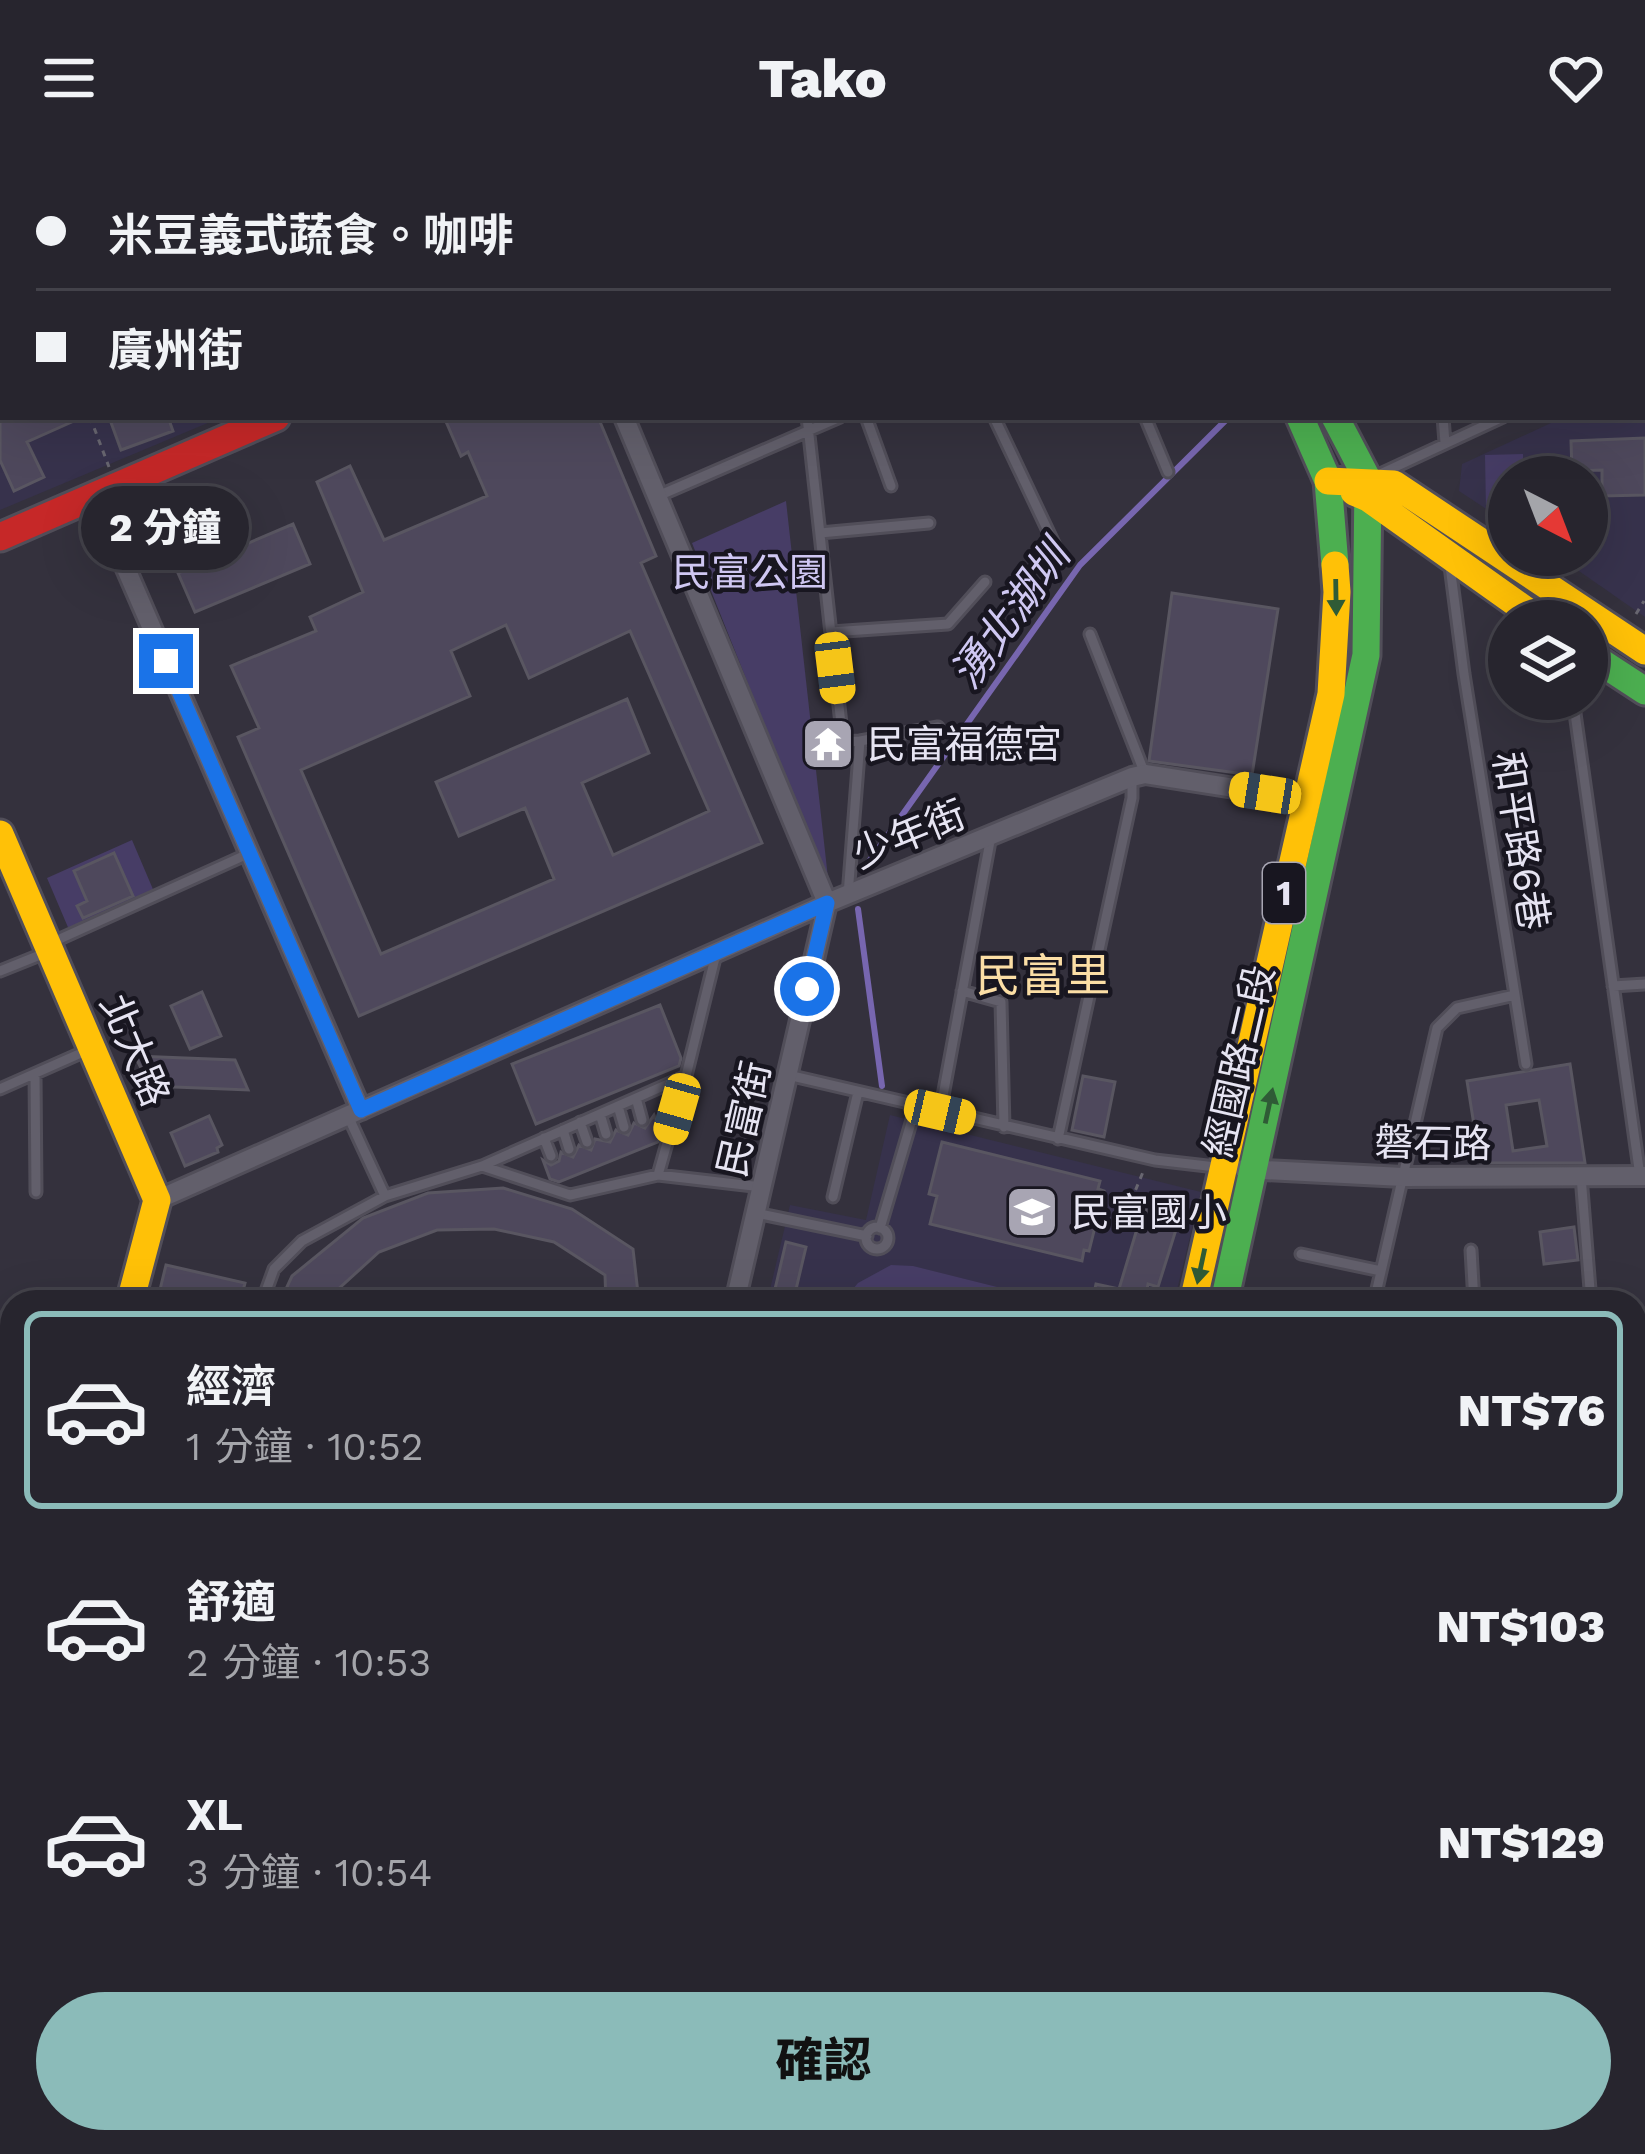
<!DOCTYPE html>
<html lang="zh-TW">
<meta charset="utf-8">
<style>
body{margin:0;font-family:"Work Sans","Noto Sans TC",sans-serif;background:#2f2d36;color:#f1f3f6;height:100vh;display:flex;flex-direction:column;font-size:45px;white-space:nowrap}
*{box-sizing:border-box;margin:0}
p{font-size:39px;color:#a4a5aa}
.icon{flex:none;width:66px;height:66px;fill:none;stroke:currentColor;stroke-width:2;stroke-linecap:round;stroke-linejoin:round}
.map{position:relative;flex:1;overflow:hidden}
.panel{position:absolute;left:0px;top:1134px;width:1647px;height:864px;display:flex;flex-direction:column;background:#27252e;border-radius:36px 36px 0 0;box-shadow:0 12px 48px #0002,0 0 0 3px #43424a}
.panel>*{flex:none}
.banner{position:absolute;left:0px;top:0px;width:1647px;height:264px;box-shadow:0 12px 48px #0002,0 0 0 3px #43424a;display:grid;align-content:center;height:264px;padding:0 36px;background:#27252e}
.needle{width:78px;rotate:138deg}
.controls{position:absolute;left:1488px;top:300px;display:grid;gap:24px}
.controls a{display:grid;place-items:center;width:120px;height:120px;border-radius:50%;background:#27252e;box-shadow:0 12px 48px #0002,0 0 0 3px #43424a;font-size:60px}
.end{position:absolute;width:54px;height:54px;margin:-27px;border:15px solid #1a73e8;background:#fff;box-shadow:0 0 0 6px #fff}
.from{border-radius:50%}
.bubble{position:absolute;height:84px;border-radius:42px;background:#27252e;box-shadow:0 12px 48px #0002,0 0 0 3px #43424a;font-size:39px;font-weight:800;line-height:84px;text-align:center}
.car{position:absolute;width:36px;height:72px;margin:-36px -18px;border-radius:15px;box-shadow:0 0 9px 3px #0007;background:linear-gradient(#f5c518 24%,#345 0 40%,#f5c518 0 76%,#345 0 86%,#f5c518 0)}
.banner b{display:flex;align-items:center;gap:42px;height:114px;font-size:45px}
.banner b+b{border-top:3px solid #43424a}
.banner i{width:30px;height:30px;background:#f1f3f6}
ul{padding:21px 0 0;list-style:none}
li{display:flex;align-items:center;gap:36px;height:198px;margin:0 24px 18px;padding:0 12px;border:6px solid transparent;border-radius:18px}
li div{flex:1}
li b{display:block;font-size:45px}
li em{font-style:normal;font-weight:800}
li.current{border-color:#8bbbb9}
li>.icon{width:108px;height:108px;stroke-width:1.5}
.primary-button{display:flex;gap:24px;margin-top:auto;padding:24px 36px}
.primary-button a{flex:1;height:138px;border-radius:72px;background:#8bbbb9;color:#111;font-size:48px;font-weight:800;line-height:138px;text-align:center}
header{display:flex;justify-content:space-between;align-items:center;height:156px;padding:0 36px;background:#27252e;font-size:54px;font-weight:800}
.map>svg:first-child{display:block}
.built{fill:#37324c}
.green{fill:#473d66}
.lines{fill:none;stroke-linecap:round;stroke-linejoin:round}
.stream{stroke:#7766af;stroke-width:6}
.building{fill:#4e485c;stroke:#595661;stroke-width:3;fill-rule:evenodd}
.lane-casing{stroke:#514e59;stroke-width:15}
.street-casing{stroke:#514e59;stroke-width:24}
.fast-casing{stroke:#514e59;stroke-width:33}
.slow-casing{stroke:#514e59;stroke-width:33}
.jam-casing{stroke:#514e59;stroke-width:33}
.path{stroke:#686670;stroke-width:3;stroke-dasharray:6 6;stroke-linecap:butt}
.lane{stroke:#625f6b;stroke-width:9}
.street{stroke:#625f6b;stroke-width:18}
.fast{stroke:#4caf50;stroke-width:27}
.slow{stroke:#ffc107;stroke-width:27}
.jam{stroke:#c62828;stroke-width:27}
.oneway{fill:#2f5b36}
.route{stroke:#1a73e8;stroke-width:15}
.labels{text-anchor:middle;dominant-baseline:central;stroke-width:9;stroke-linejoin:round;paint-order:stroke}
.shield{fill:#181620;stroke:#a8a6b3;stroke-width:3}
.shield-label{font-size:36px;font-weight:bold;fill:#e6e4f2}
.park-label{font-size:39px;fill:#cfc7f2;stroke:#181620}
.poi-label{font-size:39px;fill:#e6e4f2;stroke:#181620;text-anchor:start}
.street-label{font-size:39px;fill:#e6e4f2;stroke:#181620}
.water-label{font-size:42px;font-style:italic;fill:#cfc8f2;stroke:#181620}
.quarter-label{font-size:45px;fill:#fbdea5;stroke:#181620}
</style>
<header><svg class="icon" aria-label="menu" viewBox="0 0 24 24"><path d="M4 6h16M4 12h16M4 18h16"/></svg>Tako<svg class="icon" aria-label="heart" viewBox="0 0 24 24"><path d="M12 20l-8-8c-3-5 5-10 8-4 3-6 11-1 8 4z"/></svg></header>
<div class="map">
<svg width="1645" height="1998" viewBox="0 0 1645 1998">
<rect width="100%" height="100%" fill="#34313d"/>
<!-- built -->
<path class="built" d="M0 0H366L367 3H3V261H222L0 354Z
M1645 224V461L1556 399H1587V321H1509V368L1459 335 1462 308 1564 261H1644Z
M890 959 1201 1036 1174 1146H767L790 1049 866 1064Z"/>
<!-- green -->
<path class="green" d="M1523 298V321H1509V354H1486L1485 299Z
M786 345 829 731 692 387Z
M132 684 155 738 70 776 47 722Z
M891 1109 913 1110 1029 1139 1038 1146H842L858 1127Z"/>
<g class="lines">
<!-- stream -->
<path class="stream" d="M1457 3 1458 0
M863 714 1080 409 1229 261
M858 753 882 930
M900 1998 906 1986"/>
</g>
<!-- building -->
<path class="building" d="M0 261H83L27 286 44 321 14 335 0 304Z
M109 261H168L173 275 121 294Z
M444 261H598L656 400 641 407 762 687 359 860 238 581 259 572 231 510 316 475 310 461 363 436 317 326 350 310 384 384 487 340 468 296 461 300ZM506 469 529 522 630 475 709 655 613 699 582 627 649 597 627 543 436 626 459 680 525 652 554 723 381 798 301 614 470 540 451 495Z
M1645 282V339L1602 340V314L1572 315 1571 285Z
M293 368 310 408 195 456 178 417Z
M1172 437 1278 453 1252 619 1149 605Z
M114 697 133 740 83 762 77 750 87 745 74 715Z
M202 836 221 880 190 893 171 850Z
M660 849 681 902 679 910 536 968 512 908Z
M135 900 235 904 248 934 150 930Z
M1570 908 1585 1007H1480L1467 925ZM1539 944 1547 990 1513 995 1506 949Z
M1083 920 1115 926 1104 981 1072 974Z
M654 959 661 976 658 986 559 1026 550 1023 543 1004 551 1009 559 1005 561 996 573 1001 579 989 591 994 595 983 610 986 616 974 628 979 634 967 645 972Z
M209 960 222 989 217 992 218 996 185 1010 171 977Z
M942 986 1100 1025 1098 1033 1104 1035 1089 1095 1084 1094 1082 1105 930 1068 937 1040 929 1038Z
M503 1032 572 1053 633 1093 639 1146H606L605 1119 554 1086 494 1073 437 1074 379 1096 324 1146H280L292 1120 363 1062 428 1037Z
M1143 1053 1179 1064 1158 1131 1148 1128 1146 1139 1150 1140V1146H1092L1096 1128 1119 1133Z
M1574 1071 1578 1104 1544 1108 1540 1076Z
M786 1086 806 1091 793 1146H772Z
M166 1109 245 1127 240 1146H157Z"/>
<g class="lines">
<!-- lane casing -->
<g class="lane-casing">
<path id="lane" d="M476 0V3
M834 0 836 3
M988 0 989 3
M1147 3 1154 0
M1327 3 1330 0
M1397 3 1398 2
M1644 199H1645
M807 261 843 586 860 585 848 739
M866 261 891 330
M994 261 1059 398
M1145 261 1168 316
M1443 261 1445 287
M1378 319 1503 261
M658 340 840 261
M820 377 929 367
M1450 410 1464 518 1526 908
M1539 419 1551 399
M831 476 948 468 985 426
M1090 478 1145 618
M1573 543 1640 1020
M860 585 938 571
M53 786 250 697
M0 815 45 797
M1613 830 1645 828
M962 835 1001 846 1004 971
M35 918 36 1036
M788 919 1155 1004 1216 1011
M0 933 88 894
M636 942 642 964
M618 950 624 971
M940 956 991 680
M600 958 606 978
M348 960 385 1040
M580 966 587 986
M563 974 569 993
M544 982 551 1000
M1058 983 1132 642V621
M482 1010 686 920 716 798
M658 1019 686 920
M1581 1020 1591 1146
M833 1041 858 936
M756 1057 867 1080
M866 1082a11 11 0 1 1 22 0a11 11 0 1 1-22 0Z
M880 1072 916 950
M1471 1094 1474 1146
M1301 1098 1381 1115
M262 1146 274 1113 302 1085 385 1040 482 1010 570 1039 658 1019 762 1031
M1374 1146 1437 872 1457 852 1515 839
M0 1164 12 1167
M0 1270 12 1273
M1635 1446 1645 1500
M0 1571 12 1573
M1635 1748 1645 1745
M1635 1956 1645 1965
M698 1986 718 1998
M1221 1986 1223 1998
M112 1998 115 1986
M906 1998 911 1986
M1135 1998 1137 1986
M1351 1998 1352 1986
M1515 1998 1516 1986
M1597 1998V1986"/>
</g>
<!-- street casing -->
<g class="street-casing">
<path id="street" d="M509 0 511 3
M624 261 827 747 735 1146
M94 339 361 954
M1244 1013 1403 1021 1645 1020
M157 1044 827 747 1132 621 1145 618 1305 643
M0 1812 12 1814
M539 1998 542 1986
M620 1998 638 1986"/>
</g>
<!-- fast casing -->
<g class="fast-casing">
<path id="fast" d="M1191 0 1192 3
M1300 261 1328 325 1335 409
M1587 497 1645 535
M1224 1146 1366 499 1368 324 1335 261
M0 1397 12 1399"/>
</g>
<!-- slow casing -->
<g class="slow-casing">
<path id="slow" d="M1225 0 1227 3
M1328 325 1394 328 1645 495
M1354 336 1368 342 1541 465
M0 678 157 1044 130 1146
M1193 1146 1331 538 1337 436 1335 409
M1635 1587 1645 1584
M0 1702 12 1649
M999 1998 1002 1986
M1031 1998 1034 1986"/>
</g>
<!-- jam casing -->
<g class="jam-casing">
<path id="jam" d="M866 3 873 0
M0 381 276 261"/>
</g>
<!-- path -->
<path class="path" d="M1644 253H1645
M90 261 109 311
M1636 458 1644 445
M1131 1045 1143 1016"/>
<!-- lane -->
<use href="#lane" class="lane"/>
<!-- street -->
<use href="#street" class="street"/>
<!-- fast -->
<use href="#fast" class="fast"/>
<!-- slow -->
<use href="#slow" class="slow"/>
<!-- jam -->
<use href="#jam" class="jam"/>
</g>
<!-- one-way arrows -->
<defs><path id="oneway-solid" d="M-6-.8H1V-3.2L6.5 0L1 3.2V.8H-6Z" transform="scale(3)"/></defs>
<g class="oneway">
<use href="#oneway-solid" transform="translate(1336 441) rotate(89)"/>
<use href="#oneway-solid" transform="translate(1269 950) rotate(-78)"/>
<use href="#oneway-solid" transform="translate(1201 1110) rotate(102)"/>
</g>
<g class="lines">
<!-- route -->
<path class="route" d="M166 505 361 954 827 747 807 833"/>
</g>
<!-- icons -->
<defs>
<g id="temple-square" transform="scale(2.7)"><rect x="-9" y="-9" width="18" height="18" rx="4" fill="#a8a5b3" stroke="#181620"/><path d="M0-6L5-2H3V0L6.5 2.5H4V6H1.5V3h-3V6H-4V2.5H-6.5L-3 0V-2H-5Z" fill="#fff"/></g>
<g id="school-square" transform="scale(2.7)"><rect x="-9" y="-9" width="18" height="18" rx="4" fill="#a8a5b3" stroke="#181620"/><path d="M0-5L7-2L0 1L-7-2ZM-4 1L0 2.5L4 1V4Q0 6-4 4Z" fill="#fff"/></g>
</defs>
<g fill-rule="evenodd">
<use href="#temple-square" x="828" y="588"/>
<use href="#school-square" x="1032" y="1056"/>
</g>
<g class="labels">
<!-- shield labels -->
<rect class="shield" x="1263" y="707" width="42" height="60" rx="9"/>
<g class="shield-label">
<text x="1284" y="737">1</text>
</g>
<!-- park labels -->
<g class="park-label">
<text x="750" y="416">民富公園</text>
</g>
<!-- poi labels -->
<g class="poi-label">
<text x="867" y="588">民富福德宮</text>
<text x="1071" y="1056">民富國小</text>
</g>
<!-- street labels -->
<g class="street-label">
<text transform="translate(909 678) rotate(-22)">少年街</text>
<text transform="translate(1521 685) rotate(81)">和平路6巷</text>
<text transform="translate(135 894) rotate(67)">北大路</text>
<text transform="translate(1239 905) rotate(-77)">經國路二段</text>
<text transform="translate(744 963) rotate(-77)">民富街</text>
<text transform="translate(1433 987) rotate(1)">磐石路</text>
</g>
<!-- water labels -->
<g class="water-label">
<text transform="translate(1010 459) rotate(-54)">湧北湖圳</text>
</g>
<!-- quarter labels -->
<g class="quarter-label">
<text x="1043" y="819">民富里</text>
</g>
</g>
</svg>
<div class="controls">
<a><svg class="needle" viewBox="-14 -14 28 28"><path d="M0-13l5 13h-10z" fill="#e53935"/><path d="M0 13l5-13h-10z" fill="#a4a5aa"/></svg></a>
<a><svg class="icon" aria-label="layers" viewBox="0 0 24 24"><path d="M12 4l9 5-9 5-9-5zM3 14l9 5 9-5"/></svg></a>
</div>
<i class="end from" style="left:807px;top:833px"></i>
<i class="end" style="left:166px;top:505px"></i>
<div class="bubble" style="left:81px;top:330px;width:168px">2 分鐘</div>
<i class="car" style="left:835px;top:512px;rotate:173deg"></i>
<i class="car" style="left:1265px;top:637px;rotate:279deg"></i>
<i class="car" style="left:677px;top:953px;rotate:196deg"></i>
<i class="car" style="left:940px;top:956px;rotate:103deg"></i>
<div class="banner">
<b><i class="from"></i>米豆義式蔬食。咖啡</b>
<b><i></i>廣州街</b>
</div>
<section class="panel">
<ul>
<li class="current"><svg class="icon" aria-label="car" viewBox="0 0 24 24"><path d="M5 17H2v-5l4-1 3-4h7l3 4 3 1v5h-3M9 17h6M6 11h13"/><circle cx="7" cy="17" r="2"/><circle cx="17" cy="17" r="2"/></svg><div><b>經濟</b><p>1 分鐘 · 10:52</p></div><em>NT$76</em></li>
<li><svg class="icon" aria-label="car" viewBox="0 0 24 24"><path d="M5 17H2v-5l4-1 3-4h7l3 4 3 1v5h-3M9 17h6M6 11h13"/><circle cx="7" cy="17" r="2"/><circle cx="17" cy="17" r="2"/></svg><div><b>舒適</b><p>2 分鐘 · 10:53</p></div><em>NT$103</em></li>
<li><svg class="icon" aria-label="car" viewBox="0 0 24 24"><path d="M5 17H2v-5l4-1 3-4h7l3 4 3 1v5h-3M9 17h6M6 11h13"/><circle cx="7" cy="17" r="2"/><circle cx="17" cy="17" r="2"/></svg><div><b>XL</b><p>3 分鐘 · 10:54</p></div><em>NT$129</em></li>
</ul>
<div class="primary-button"><a>確認</a></div>
</section>
</div>
